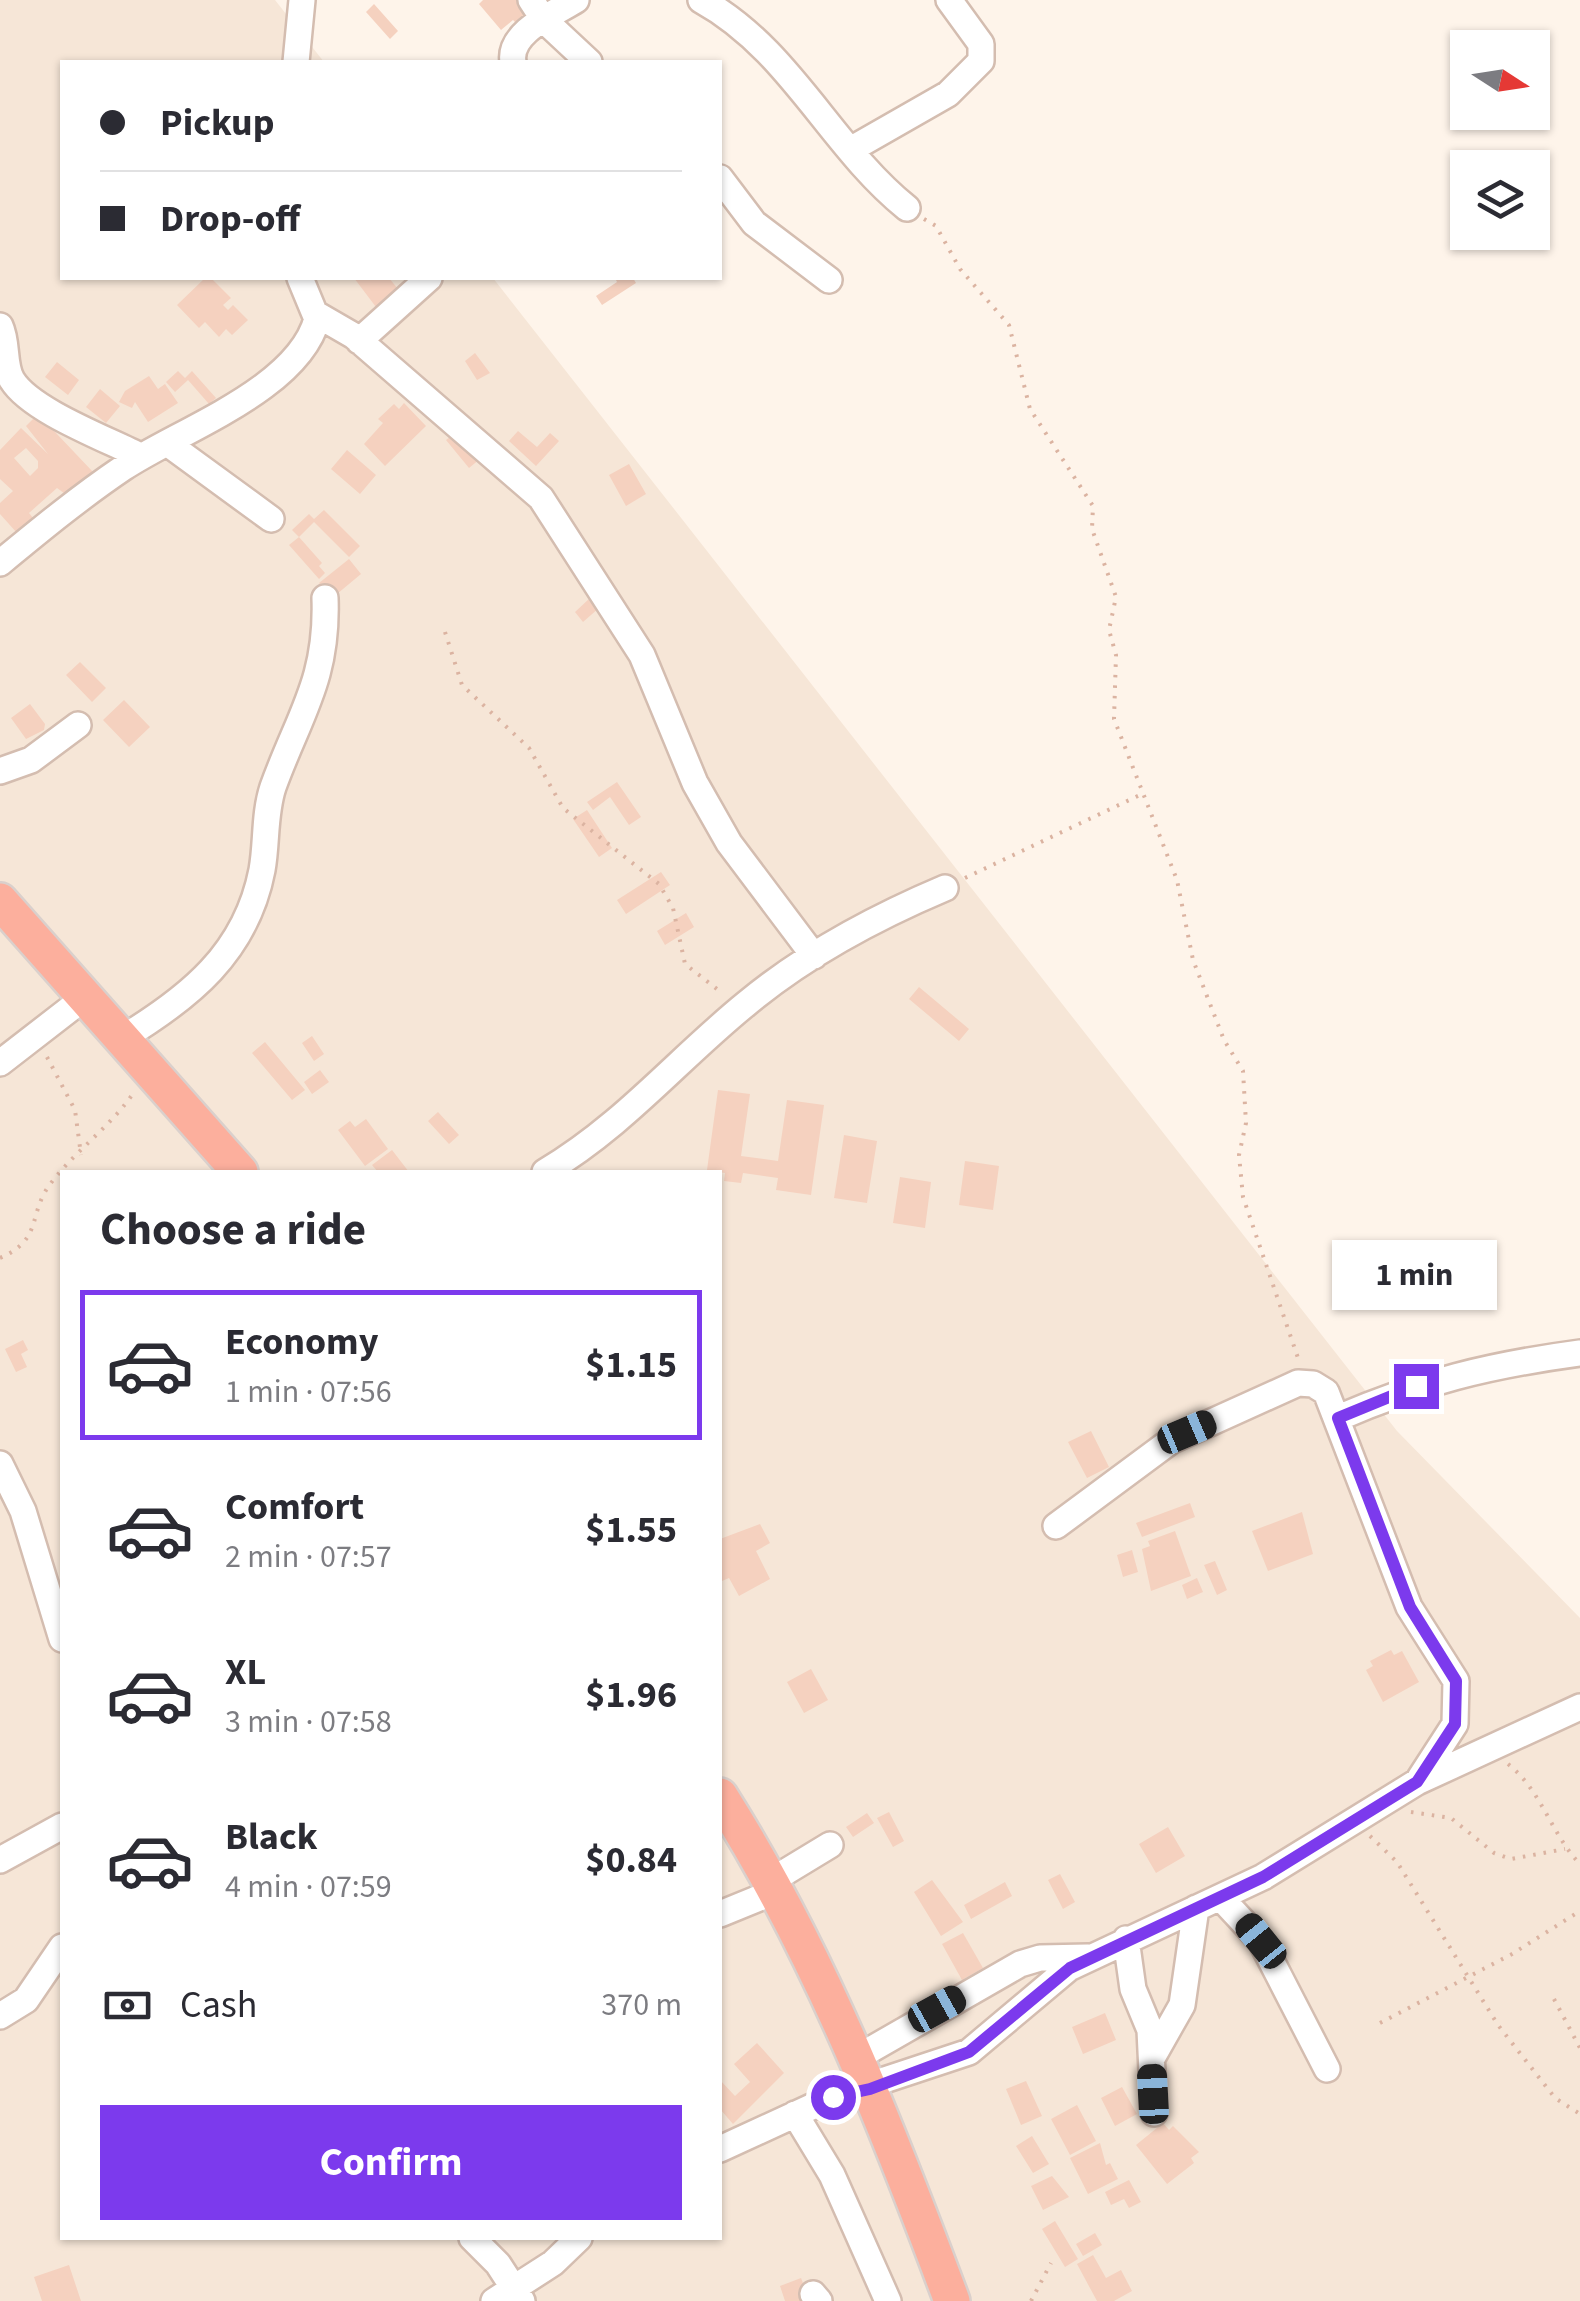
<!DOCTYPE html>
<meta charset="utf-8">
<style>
body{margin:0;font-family:"Source Sans 3",sans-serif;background:#f7f7f7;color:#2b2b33;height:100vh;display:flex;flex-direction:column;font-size:38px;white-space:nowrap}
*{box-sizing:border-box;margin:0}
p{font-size:32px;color:#7c7c81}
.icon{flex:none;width:55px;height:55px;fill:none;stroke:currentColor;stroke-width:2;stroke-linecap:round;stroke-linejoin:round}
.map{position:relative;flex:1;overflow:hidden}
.panel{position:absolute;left:60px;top:1170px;width:662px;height:1070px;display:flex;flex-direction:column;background:#fff;border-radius:0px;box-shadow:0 2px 8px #0004}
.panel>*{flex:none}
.hud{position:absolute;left:60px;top:60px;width:662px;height:220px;border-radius:0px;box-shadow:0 2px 8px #0004;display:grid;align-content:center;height:220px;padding:0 40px;background:#fff}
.needle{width:65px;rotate:102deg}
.buttons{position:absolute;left:1450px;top:30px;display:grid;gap:20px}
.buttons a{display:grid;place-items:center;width:100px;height:100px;border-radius:0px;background:#fff;box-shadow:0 2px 8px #0004;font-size:50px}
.end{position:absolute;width:45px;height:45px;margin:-22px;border:12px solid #7c3aed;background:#fff;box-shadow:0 0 0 5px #fff}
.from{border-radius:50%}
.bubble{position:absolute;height:70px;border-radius:0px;background:#fff;box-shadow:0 2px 8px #0004;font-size:32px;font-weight:700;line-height:70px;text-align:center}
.car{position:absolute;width:30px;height:60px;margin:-30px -15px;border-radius:12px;box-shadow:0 0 8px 2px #0007;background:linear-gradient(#222 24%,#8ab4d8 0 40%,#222 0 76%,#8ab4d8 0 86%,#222 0)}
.hud b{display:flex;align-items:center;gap:35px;height:95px;font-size:38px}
.hud b+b{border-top:2px solid #e1e1e2}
.hud i{width:25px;height:25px;background:#2b2b33}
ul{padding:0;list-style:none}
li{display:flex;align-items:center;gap:30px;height:150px;margin:0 20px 15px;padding:0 20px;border:5px solid transparent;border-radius:0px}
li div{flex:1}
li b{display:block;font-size:38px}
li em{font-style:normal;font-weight:700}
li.active{border-color:#7c3aed}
li>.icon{width:90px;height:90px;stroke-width:1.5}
h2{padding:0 40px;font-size:45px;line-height:120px}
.pay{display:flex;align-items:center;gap:25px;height:110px;padding:0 40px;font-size:38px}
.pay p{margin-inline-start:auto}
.action{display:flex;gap:20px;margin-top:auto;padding:20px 40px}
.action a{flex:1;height:115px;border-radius:0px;background:#7c3aed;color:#fff;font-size:40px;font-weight:700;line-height:115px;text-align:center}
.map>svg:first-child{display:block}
.residential{fill:#f6e6d7;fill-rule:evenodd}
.building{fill:#f5d1bf;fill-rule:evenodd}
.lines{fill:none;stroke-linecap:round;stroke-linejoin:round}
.minor-casing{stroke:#d4bdb0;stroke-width:30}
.highway-casing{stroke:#dad0cc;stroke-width:40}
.path{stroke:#dbb3a1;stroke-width:4;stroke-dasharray:2.5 8;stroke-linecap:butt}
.minor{stroke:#fff;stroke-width:25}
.highway{stroke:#fcaf9d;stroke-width:35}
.route{stroke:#7c3aed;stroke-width:12}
</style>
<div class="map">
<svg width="1580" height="2301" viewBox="0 0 1580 2301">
<rect width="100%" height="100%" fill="#fef4ea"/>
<!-- residential -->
<path class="residential" d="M0 0H275L324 62H62V278H493L1397 1431 1580 1618V2301H0ZM62 1172H720V2238H62Z"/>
<!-- building -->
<path class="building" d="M483 0H523L532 18 520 27 513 20 501 30 479 4Z
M374 4 398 31 390 39 366 12Z
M205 278H211L231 298 223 305 228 310 233 305 248 320 232 335 226 329 219 337 205 322 199 328 177 305Z
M354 278H389L402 294 379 311Z
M615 278H633L636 283 602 305 596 296 617 282Z
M475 353 490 373 477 380 465 361Z
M57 362 79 380 68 395 45 377Z
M178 371 185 378 192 371 216 398 209 404 188 380 175 392 166 382Z
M149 376 158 389 165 384 178 403 148 422 135 402 132 408 119 402 125 391Z
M100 389 120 406 106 423 86 407Z
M404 403 426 426 385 466 364 444 383 423 378 419 394 404 399 409Z
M38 414 93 472 68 496 57 488 29 513 33 518 17 533 0 514V503L13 491 0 479V450L21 428 48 454 26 426ZM26 448 38 461V468L30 476 14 458Z
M458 431 480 459 469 468 446 440Z
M518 431 537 447 550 433 559 441 536 466 509 441Z
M347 450 376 475 360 494 331 469Z
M629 464 646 494 626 506 609 475Z
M324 510 360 546 349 557 314 522 299 537 292 530 309 514 314 519Z
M299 537 322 563 319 566 325 573 319 579 289 545Z
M349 559 361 574 331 599 319 583Z
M590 598 599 608 583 622 575 612Z
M80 662 106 688 92 702 66 675Z
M124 700 150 727 129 747 103 720Z
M30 704 45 724 44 730 26 739 11 718Z
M617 782 641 817 629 825 610 797 593 810 587 802Z
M587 810 612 848 599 857 573 819Z
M661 872 670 885 626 914 617 900Z
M686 913 694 927 665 945 657 931Z
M919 987 969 1029 959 1041 909 999Z
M312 1036 324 1054 314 1061 302 1043Z
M265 1042 305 1090 292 1100 252 1053Z
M320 1070 329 1082 312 1094 304 1082Z
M718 1090 750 1094 741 1156 778 1161 787 1100 824 1105 811 1195 776 1190 778 1178 743 1173 741 1183 724 1181 725 1173 707 1170Z
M438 1112 459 1135 449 1144 428 1121Z
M366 1119 388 1149 365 1166 338 1130 350 1121 355 1127Z
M844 1135 877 1141 867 1203 834 1198Z
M392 1150 409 1172H378L372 1165Z
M965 1161 999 1166 993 1210 959 1205Z
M900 1177 931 1182 925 1228 893 1223Z
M1469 1270 1488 1298 1479 1303 1460 1276Z
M23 1340 28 1350 21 1354 27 1367 16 1372 5 1349Z
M1091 1431 1109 1467 1087 1478 1068 1442Z
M1190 1503 1195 1517 1142 1537 1136 1523Z
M1302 1512 1313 1554 1268 1571 1252 1531Z
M760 1524 770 1543 756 1551 770 1579 739 1596 729 1578 722 1581 720 1578V1539Z
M1175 1531 1191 1576 1151 1591 1142 1549 1150 1546 1148 1541Z
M1132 1550 1138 1572 1123 1577 1117 1555Z
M1215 1561 1227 1590 1217 1595 1204 1565Z
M1197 1578 1203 1592 1187 1599 1182 1585Z
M1391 1650 1394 1655 1402 1651 1419 1682 1383 1702 1366 1670 1373 1666 1370 1661Z
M811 1669 828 1700 804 1713 787 1682Z
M889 1812 904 1841 893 1847 877 1818Z
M867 1813 874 1823 853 1837 846 1827Z
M1168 1827 1185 1856 1156 1873 1139 1844Z
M1060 1874 1075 1902 1063 1909 1048 1880Z
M932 1880 963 1922 941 1936 914 1892Z
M1005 1882 1012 1896 971 1919 964 1905Z
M963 1933 983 1968 962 1980 942 1944Z
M1105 2013 1116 2040 1083 2054 1072 2027Z
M757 2043 784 2073 733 2124 720 2109V2080L735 2096 750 2082 734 2064Z
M1026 2081 1042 2116 1021 2125 1006 2089Z
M1122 2087 1137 2114 1115 2126 1101 2098Z
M1077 2105 1096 2141 1070 2155 1051 2119Z
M1163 2123 1169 2130 1173 2126 1199 2152 1191 2158 1194 2163 1167 2184 1136 2145Z
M1032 2136 1049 2164 1033 2173 1016 2146Z
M1100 2143 1106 2165 1110 2163 1118 2179 1088 2194 1070 2158Z
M1052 2176 1069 2197 1043 2210 1031 2186Z
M1129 2180 1141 2202 1129 2208 1124 2199 1111 2205 1105 2192Z
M1055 2221 1078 2259 1065 2267 1042 2229Z
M1095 2233 1102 2245 1083 2256 1076 2244Z
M1093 2255 1106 2278 1121 2270 1132 2291 1114 2301H1097L1077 2264Z
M69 2265 81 2301H42L34 2277Z
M801 2278 810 2301H785L780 2286Z"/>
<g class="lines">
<!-- minor casing -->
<g class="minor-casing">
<path id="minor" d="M531 0 544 20 589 62
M701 0C790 49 830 146 907 208
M296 62 302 0
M513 62C508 32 554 14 576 0
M850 150 948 94 981 61V44L949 0
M720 178 754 223 829 280
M316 314 354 336 541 498 642 655 695 783 729 843 814 956
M0 326C8 343 3 365 12 380 31 411 107 439 140 456
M359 341 429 278
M167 443 271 519
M0 563C40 530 80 497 123 468 178 431 298 390 317 319L300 278
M0 771 31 760 78 725
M121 1039C189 998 246 953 262 870 267 843 264 814 273 787 299 715 328 680 325 598
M0 1063 84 998
M545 1172C624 1125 677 1060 746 1004 806 954 874 918 945 888
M1338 1418C1421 1382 1490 1365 1580 1353
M0 1464 23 1511 62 1639
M1056 1526 1172 1440 1298 1383 1313 1384 1326 1392 1409 1607 1456 1681 1455 1724 1420 1778
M0 1860 62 1826
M769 1882 830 1845
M1221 1898 1261 1941 1327 2069
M720 1914 774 1892
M1126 1939 1133 1989 1150 2030 1154 2113
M0 2016 26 2000 62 1947
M858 2057 1020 1964 1040 1958 1088 1957
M1152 2058 1182 2005 1196 1908
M795 2114 832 2175 888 2301
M720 2149 833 2097 969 2052 1069 1968 1263 1877 1417 1782 1580 1707
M472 2238 498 2264 522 2301
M813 2294 819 2301
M494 2301 553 2263 579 2238"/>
</g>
<!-- highway casing -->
<g class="highway-casing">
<path id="highway" d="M0 901 240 1172
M720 1796C820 1954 887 2127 952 2301"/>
</g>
<!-- path -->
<path class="path" d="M924 219 936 226 960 269 1009 325 1030 409 1093 506 1092 529 1116 597 1109 630 1116 655 1114 719 1177 880 1193 960 1224 1040 1243 1071 1246 1123 1239 1155 1243 1197 1298 1358
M445 632 462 685 529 748 563 808 659 884 673 908 685 964 722 993
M965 878 1142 794
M47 1057 75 1110 81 1155
M0 1258C44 1239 27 1214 51 1183 75 1151 109 1128 132 1095
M1508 1764C1542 1791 1551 1834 1580 1864
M1411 1812 1451 1818 1494 1853 1511 1859 1565 1849
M1370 1836 1397 1862 1498 2025 1555 2098 1580 2114
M1554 1999 1580 2048
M1380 2023 1512 1954 1580 1911
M1031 2301 1051 2263"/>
<!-- minor -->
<use href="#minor" class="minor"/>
<!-- highway -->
<use href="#highway" class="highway"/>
</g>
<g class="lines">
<!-- route -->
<path class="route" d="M833 2097 870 2089 969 2052 1070 1968 1263 1877 1417 1782 1455 1724 1456 1681 1410 1607 1338 1418 1416 1386"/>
</g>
</svg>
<div class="buttons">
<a><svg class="needle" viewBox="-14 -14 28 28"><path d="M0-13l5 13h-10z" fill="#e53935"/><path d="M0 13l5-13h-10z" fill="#7c7c81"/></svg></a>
<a><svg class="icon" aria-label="layers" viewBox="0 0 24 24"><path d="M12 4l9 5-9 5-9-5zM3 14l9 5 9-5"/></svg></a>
</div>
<i class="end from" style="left:833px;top:2097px"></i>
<i class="end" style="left:1416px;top:1386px"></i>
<div class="bubble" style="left:1332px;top:1240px;width:165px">1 min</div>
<i class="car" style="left:1187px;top:1432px;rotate:67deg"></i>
<i class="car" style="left:1261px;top:1941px;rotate:321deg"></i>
<i class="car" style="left:937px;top:2009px;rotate:61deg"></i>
<i class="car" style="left:1153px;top:2094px;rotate:357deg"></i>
<div class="hud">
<b><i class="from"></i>Pickup</b>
<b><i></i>Drop-off</b>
</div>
<section class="panel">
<h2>Choose a ride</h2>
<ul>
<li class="active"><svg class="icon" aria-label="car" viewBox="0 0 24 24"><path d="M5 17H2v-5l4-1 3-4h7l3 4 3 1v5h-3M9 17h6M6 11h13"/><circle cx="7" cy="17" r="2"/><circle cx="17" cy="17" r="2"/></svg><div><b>Economy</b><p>1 min · 07:56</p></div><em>$1.15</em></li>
<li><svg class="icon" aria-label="car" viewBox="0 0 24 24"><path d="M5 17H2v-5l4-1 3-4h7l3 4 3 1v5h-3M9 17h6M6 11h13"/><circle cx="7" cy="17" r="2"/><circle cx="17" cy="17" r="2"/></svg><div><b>Comfort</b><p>2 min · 07:57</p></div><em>$1.55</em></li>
<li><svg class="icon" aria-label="car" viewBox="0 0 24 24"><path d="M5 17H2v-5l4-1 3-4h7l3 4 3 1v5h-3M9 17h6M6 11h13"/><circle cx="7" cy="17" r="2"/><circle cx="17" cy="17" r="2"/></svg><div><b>XL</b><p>3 min · 07:58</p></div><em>$1.96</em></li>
<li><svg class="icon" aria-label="car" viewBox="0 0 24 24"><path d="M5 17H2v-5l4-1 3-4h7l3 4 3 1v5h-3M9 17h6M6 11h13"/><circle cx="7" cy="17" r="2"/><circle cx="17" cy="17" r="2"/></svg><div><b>Black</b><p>4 min · 07:59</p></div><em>$0.84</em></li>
</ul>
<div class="pay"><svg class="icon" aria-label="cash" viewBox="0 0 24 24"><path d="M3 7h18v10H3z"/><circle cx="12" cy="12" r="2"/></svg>Cash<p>370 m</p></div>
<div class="action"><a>Confirm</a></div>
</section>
</div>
